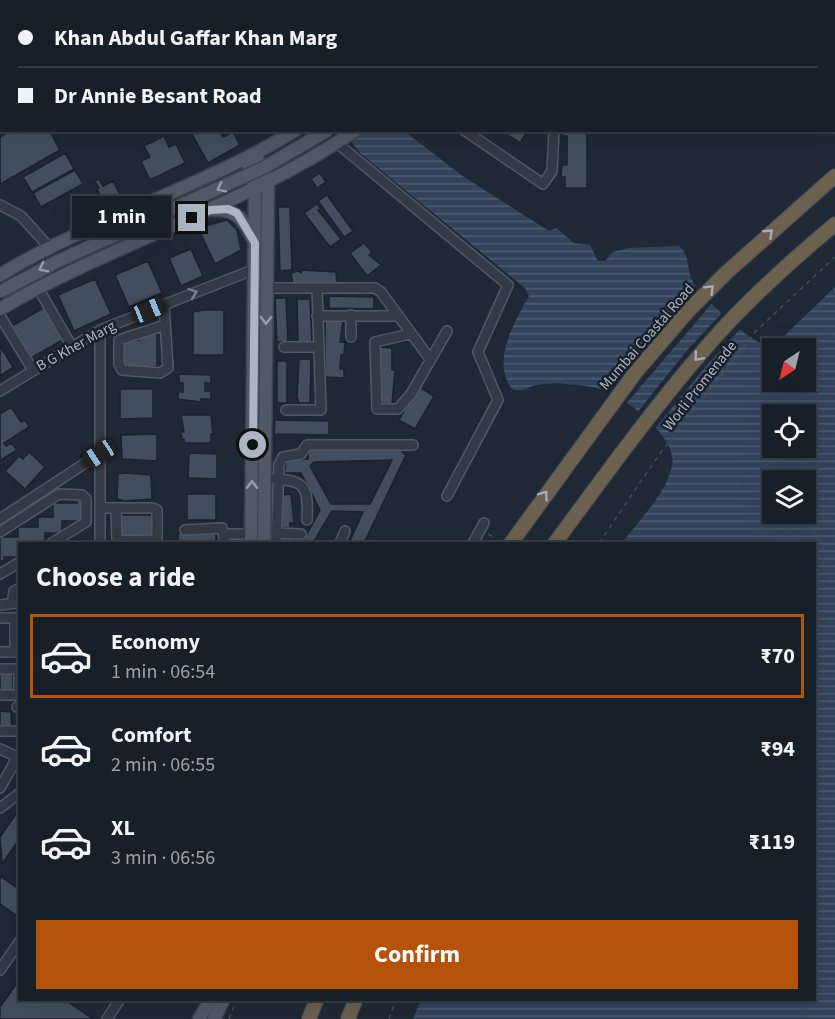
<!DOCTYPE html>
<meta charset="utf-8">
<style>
body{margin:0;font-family:"Source Sans 3",sans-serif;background:#242c34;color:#f1f3f6;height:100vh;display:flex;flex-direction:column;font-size:22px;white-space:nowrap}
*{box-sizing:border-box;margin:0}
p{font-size:20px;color:#9ea2a8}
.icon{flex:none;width:33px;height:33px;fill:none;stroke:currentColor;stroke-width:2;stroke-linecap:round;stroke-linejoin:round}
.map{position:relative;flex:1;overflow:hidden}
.details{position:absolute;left:18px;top:542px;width:798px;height:459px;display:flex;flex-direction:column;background:#171f28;border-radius:0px;box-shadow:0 6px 24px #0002,0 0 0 2px #363d45}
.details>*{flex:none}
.hud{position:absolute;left:0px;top:0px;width:836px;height:132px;box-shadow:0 6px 24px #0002,0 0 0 2px #363d45;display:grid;align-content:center;height:132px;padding:0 18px;background:#171f28}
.needle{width:39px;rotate:215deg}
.buttons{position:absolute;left:762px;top:338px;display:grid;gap:12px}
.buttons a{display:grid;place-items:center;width:54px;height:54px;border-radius:0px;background:#171f28;box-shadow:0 6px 24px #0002,0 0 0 2px #363d45;font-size:30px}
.end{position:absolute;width:27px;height:27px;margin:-14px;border:8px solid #acb5c3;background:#111;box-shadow:0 0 0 3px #111}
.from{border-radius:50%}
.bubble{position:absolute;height:42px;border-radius:0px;background:#171f28;box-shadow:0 6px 24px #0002,0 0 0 2px #363d45;font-size:20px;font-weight:700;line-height:42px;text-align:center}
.car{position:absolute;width:18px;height:36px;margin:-18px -9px;border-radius:8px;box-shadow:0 0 4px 2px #0007;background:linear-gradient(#222 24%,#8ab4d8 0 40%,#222 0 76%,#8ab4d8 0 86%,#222 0)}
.hud b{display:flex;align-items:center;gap:21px;height:57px;font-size:22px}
.hud b+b{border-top:2px solid #363d45}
.hud i{width:15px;height:15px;background:#f1f3f6}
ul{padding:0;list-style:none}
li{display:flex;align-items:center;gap:18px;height:84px;margin:0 12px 9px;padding:0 6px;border:3px solid transparent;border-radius:0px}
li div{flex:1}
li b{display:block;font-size:22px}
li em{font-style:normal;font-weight:700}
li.active{border-color:#b45309}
li>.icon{width:54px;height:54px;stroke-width:1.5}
h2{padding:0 18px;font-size:27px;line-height:72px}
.cta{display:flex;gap:12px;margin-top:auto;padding:12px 18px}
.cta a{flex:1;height:69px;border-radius:0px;background:#b45309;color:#fff;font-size:24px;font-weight:700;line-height:69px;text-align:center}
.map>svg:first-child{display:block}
.water{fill:url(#water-rules);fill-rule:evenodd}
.pier{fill:#1f2935}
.building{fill:#424e5d;stroke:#1a222c;stroke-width:1.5;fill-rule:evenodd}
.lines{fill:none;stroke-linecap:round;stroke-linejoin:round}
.minor-casing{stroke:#505864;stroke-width:12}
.major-casing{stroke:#3c434f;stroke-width:15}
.highway-casing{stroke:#3d4550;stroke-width:16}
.path{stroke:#3e5154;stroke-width:1.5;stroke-dasharray:4.5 4.5;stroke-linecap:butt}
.minor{stroke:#323a46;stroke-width:9}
.major{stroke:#505966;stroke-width:12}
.highway{stroke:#6c604f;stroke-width:14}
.major-bridge-casing{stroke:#3c434f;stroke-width:15;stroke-linecap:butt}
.major-bridge{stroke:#505966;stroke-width:12}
.oneway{stroke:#959eac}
.oneway2{stroke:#a6acb7}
.oneway3{stroke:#757e8b}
.route{stroke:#acb5c3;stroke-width:8}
.labels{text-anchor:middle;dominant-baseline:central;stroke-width:5;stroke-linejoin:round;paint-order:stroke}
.street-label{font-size:15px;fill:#acb5c3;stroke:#18202a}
</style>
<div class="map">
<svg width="835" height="1019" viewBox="0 0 835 1019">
<defs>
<pattern id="water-rules" width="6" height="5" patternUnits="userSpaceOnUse" patternTransform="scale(1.5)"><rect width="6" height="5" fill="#32445c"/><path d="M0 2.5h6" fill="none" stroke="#4d5d72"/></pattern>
</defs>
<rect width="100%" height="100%" fill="#1f2935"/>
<!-- water -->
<path class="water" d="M343 131H404L464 177 549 231 556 228 574 243 590 245 598 261H605L613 252 628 248 679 246C691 257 686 267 692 280 699 294 745 338 761 343 769 345 776 341 783 337L835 287V1019H413L421 999H814V543H622C639 520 666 494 672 466 679 438 628 400 606 391 593 386 578 385 565 384 557 383 541 384 533 386 525 388 521 393 512 389 491 360 514 323 529 296L525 288 360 153ZM772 348H806V381H772ZM772 414H806V447H772ZM772 480H806V513H772Z"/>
<!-- pier -->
<path class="pier" d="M698 283 714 301 625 405 604 394 649 336Z
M725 310 743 326 705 367 654 430 636 414 689 348Z"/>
<!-- building -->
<path class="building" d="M11 130H49L60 150 0 184V137Z
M198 130H219L223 137 233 132 240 145 208 163 192 134Z
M500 130H528L520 143Z
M563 130H587V188H565V177H561L562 165H567V136H562Z
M164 136 169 147 176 144 185 163 150 180 141 161 150 157 144 146Z
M65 153 74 169 32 192 23 177Z
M75 170 83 184 41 207 33 193Z
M320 173 326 182 317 188 311 179Z
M99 179 103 186 113 181 121 197 105 205 97 189 99 188 95 181Z
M327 195 353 231 344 237 318 201Z
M317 204 321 209 318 210 341 239 330 247 304 213Z
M278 207H290L292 270 280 271Z
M227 220 237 230 241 250 215 264 198 228Z
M364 243 372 252 369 255 381 265 367 276 350 253Z
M191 249 203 276 181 286 169 258Z
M148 261 162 293 129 307 115 275Z
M302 270 336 272 337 284 293 285 291 273 298 271 301 273Z
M95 279 111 314 74 331 58 295Z
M329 296 374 297V309L329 308Z
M275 298H286L288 342H277Z
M297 299H310L312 343H298Z
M45 307 64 339 31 358 26 349 23 351 18 343 21 341 12 326Z
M203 310H224V355H193V312Z
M325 320 343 321 340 342H345L344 355H341L340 369H344V378L325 377Z
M157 332V367H124V340H139V335Z
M0 346 13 367 0 376Z
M379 347 392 348V370H395L392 404 378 403Z
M299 359H311L310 403H299L297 397Z
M277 361H287V403H277Z
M179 374 211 375V383H205V391H211V399H201V402L178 399V392H183V383H179Z
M418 386 434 396 415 429 399 420Z
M120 389H153V418L120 419Z
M11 407 21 422 25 420 29 427 4 443 6 446 12 443 17 450 1 460 3 464 0 466V414Z
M181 415H211L213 434H211V443H184V439H182L181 432H184Z
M275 420 329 421V435L274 434Z
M157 434V461L122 459 121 435Z
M402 446V452L406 455 364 543H349L363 512 332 511 313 543H302L320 510 301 473H284L287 460 308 459V447ZM392 460 370 504H331L310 466 314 462Z
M29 452 45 467 25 489 5 471 19 456 23 459Z
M189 453 217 454V479L188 478Z
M126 473 151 475 152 499 125 501 117 499 118 474Z
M187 494H216V520H187Z
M291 494 294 523H290V528H282L281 495Z
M77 498H82V521H62V533H45V543H20V557H4V561H0V537H18V527H38V517H53V503H77Z
M120 515H152V538H120Z
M178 533H216V543H178Z
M13 672V692H0V673Z
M0 711 11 712 12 729 0 728Z
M20 808V838L2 864 0 837Z
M0 876 20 890V910L16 915 0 904Z
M20 979V999H64L93 1019H0V1007Z"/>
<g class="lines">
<!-- minor casing -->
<g class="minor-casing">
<path id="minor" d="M437 0 439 2
M552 0 554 2
M285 2 286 0
M450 2 452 0
M516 2 517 0
M0 88 2 87
M464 130 543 184 552 171 554 130
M337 143 508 285 478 352 498 400 447 496
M0 205 21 216 49 247
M38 288 72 347
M267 288H317L321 410H286
M317 288H375L381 292 430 359
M164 304 168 368 160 373 122 370 119 364V340L165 325
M351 315V337
M0 316 33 370
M317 316H397
M100 330V543
M410 334 375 342 377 409H398L411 394 447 331
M284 347H319
M0 391 100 330 255 269
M273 479C307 480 308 488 307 520
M100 508H153L157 510V540L117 541 116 508
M0 519 99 454
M185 530 222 528 225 543
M0 532 59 494 82 495 86 499V522L52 543
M276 533 301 534
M224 534H252
M276 543 279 465 283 457 301 454 307 445H413
M340 543 345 531
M473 543 484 523
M0 574 20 562
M20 588 14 591 13 598 20 604
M0 605 17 603
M0 618H19
M15 618V652
M0 652H20
M0 669H20
M19 669V695
M0 695H20
M17 707 20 708
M0 731H20
M0 749 20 758
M0 788 17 758
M0 808 20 793
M0 970 20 941
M107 1019 120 999"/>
</g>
<!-- major casing -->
<g class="major-casing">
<path id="major" d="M466 2 467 0
M483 2 484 0
M499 2 500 0
M256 155 268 183 264 543
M247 159 255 189 251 543
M214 210C237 209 243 219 253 239
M0 275C94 218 202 188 296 130
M0 309C115 242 245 206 356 130
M199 1019 211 999
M214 1019 224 999"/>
</g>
<!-- highway casing -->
<g class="highway-casing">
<path id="highway" d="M511 543 635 373 689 310 726 273 835 176
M555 543C605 475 654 407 709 344 747 300 791 261 835 224
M309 1019 317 999
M348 1019 356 999"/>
</g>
<!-- path -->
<path class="path" d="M488 534 495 538
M599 543 661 452 756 331 835 257
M229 1019 237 999
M389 1019 396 999"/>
<!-- minor -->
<use href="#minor" class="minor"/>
<!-- major -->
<use href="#major" class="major"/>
<!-- highway -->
<use href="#highway" class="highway"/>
<!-- major-bridge casing -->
<g class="major-bridge-casing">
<path id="major-bridge" d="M0 292 58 261 263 168 328 130"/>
</g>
<!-- major-bridge -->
<use href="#major-bridge" class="major-bridge"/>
</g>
<!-- one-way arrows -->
<defs><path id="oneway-chevron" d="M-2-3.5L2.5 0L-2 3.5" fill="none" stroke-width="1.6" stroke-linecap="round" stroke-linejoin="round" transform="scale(1.5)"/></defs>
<g class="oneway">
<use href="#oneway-chevron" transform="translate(221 188) rotate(154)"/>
<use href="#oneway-chevron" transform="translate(43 268) rotate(152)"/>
<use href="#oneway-chevron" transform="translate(266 320) rotate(91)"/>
<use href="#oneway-chevron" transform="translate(252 485) rotate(-89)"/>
</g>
<g class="oneway2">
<use href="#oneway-chevron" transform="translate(769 233) rotate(-43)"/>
<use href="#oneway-chevron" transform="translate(710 289) rotate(-45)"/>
<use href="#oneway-chevron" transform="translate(698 357) rotate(130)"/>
<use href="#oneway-chevron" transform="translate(544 495) rotate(-54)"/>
</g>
<use class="oneway3" href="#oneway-chevron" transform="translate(193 293) rotate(-21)"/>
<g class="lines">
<!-- route -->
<path class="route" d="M192 218 210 210 228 209 237 213 255 243 253 445"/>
</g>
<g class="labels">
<!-- street labels -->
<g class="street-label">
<text transform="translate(647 337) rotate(-49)">Mumbai Coastal Road</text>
<text transform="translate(76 346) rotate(-29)">B G Kher Marg</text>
<text transform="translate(700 386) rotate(-52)">Worli Promenade</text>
</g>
</g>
</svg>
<div class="buttons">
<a><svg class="needle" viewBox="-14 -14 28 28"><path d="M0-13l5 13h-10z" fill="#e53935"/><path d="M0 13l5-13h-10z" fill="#9ea2a8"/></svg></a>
<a><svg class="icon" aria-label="locate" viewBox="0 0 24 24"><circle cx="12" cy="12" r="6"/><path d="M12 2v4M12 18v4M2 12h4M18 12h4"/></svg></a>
<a><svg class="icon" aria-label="layers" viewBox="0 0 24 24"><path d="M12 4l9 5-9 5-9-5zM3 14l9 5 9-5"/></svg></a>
</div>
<i class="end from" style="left:253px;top:445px"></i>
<i class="end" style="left:192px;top:218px"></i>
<div class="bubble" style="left:72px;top:196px;width:99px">1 min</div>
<i class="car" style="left:149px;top:310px;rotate:68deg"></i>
<i class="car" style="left:99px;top:454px;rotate:237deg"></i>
<div class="hud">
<b><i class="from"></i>Khan Abdul Gaffar Khan Marg</b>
<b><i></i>Dr Annie Besant Road</b>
</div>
<section class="details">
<h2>Choose a ride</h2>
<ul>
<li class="active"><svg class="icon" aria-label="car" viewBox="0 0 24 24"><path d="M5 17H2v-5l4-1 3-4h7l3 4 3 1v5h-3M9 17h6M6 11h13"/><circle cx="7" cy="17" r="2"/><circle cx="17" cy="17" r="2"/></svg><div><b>Economy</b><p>1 min · 06:54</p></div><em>₹70</em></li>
<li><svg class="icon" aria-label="car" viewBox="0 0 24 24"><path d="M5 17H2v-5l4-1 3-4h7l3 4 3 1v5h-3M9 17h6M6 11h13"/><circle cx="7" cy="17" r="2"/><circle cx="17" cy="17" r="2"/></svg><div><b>Comfort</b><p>2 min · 06:55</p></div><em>₹94</em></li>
<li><svg class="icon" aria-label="car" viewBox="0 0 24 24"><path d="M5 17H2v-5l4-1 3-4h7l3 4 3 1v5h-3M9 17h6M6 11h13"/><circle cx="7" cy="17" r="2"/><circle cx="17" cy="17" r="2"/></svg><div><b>XL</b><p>3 min · 06:56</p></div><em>₹119</em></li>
</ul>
<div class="cta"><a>Confirm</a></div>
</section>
</div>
